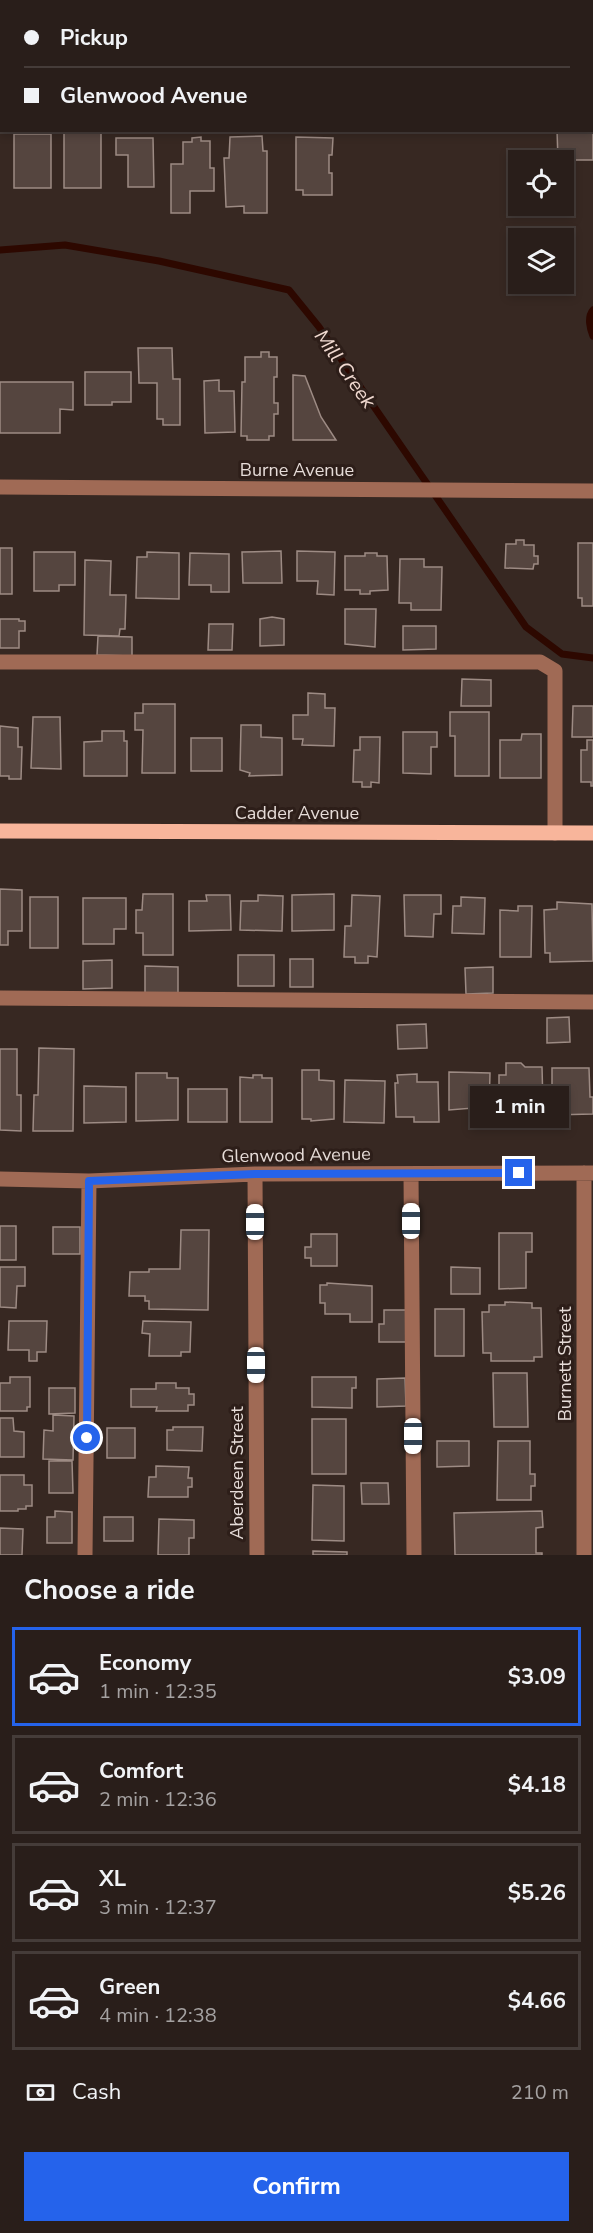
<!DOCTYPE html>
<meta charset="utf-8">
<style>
body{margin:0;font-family:"Nunito Sans",sans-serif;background:#352b27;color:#f1f3f6;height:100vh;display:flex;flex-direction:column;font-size:22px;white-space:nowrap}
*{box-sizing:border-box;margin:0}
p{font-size:20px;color:#a5a2a2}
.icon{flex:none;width:33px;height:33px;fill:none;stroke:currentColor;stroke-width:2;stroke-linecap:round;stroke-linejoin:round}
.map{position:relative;height:1555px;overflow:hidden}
.side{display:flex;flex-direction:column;background:#291e1a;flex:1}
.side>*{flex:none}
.banner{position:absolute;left:0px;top:0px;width:594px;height:132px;box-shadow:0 3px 9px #0003,0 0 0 2px #453c39;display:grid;align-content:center;height:132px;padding:0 24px;background:#291e1a}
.buttons{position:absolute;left:508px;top:150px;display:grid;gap:12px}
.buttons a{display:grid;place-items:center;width:66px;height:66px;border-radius:0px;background:#291e1a;box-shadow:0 3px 9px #0003,0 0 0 2px #453c39;font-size:30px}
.end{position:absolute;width:27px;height:27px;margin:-14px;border:8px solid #2563eb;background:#fff;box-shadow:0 0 0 3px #fff}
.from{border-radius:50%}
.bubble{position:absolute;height:42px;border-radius:0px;background:#291e1a;box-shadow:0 3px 9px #0003,0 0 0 2px #453c39;font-size:20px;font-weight:700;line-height:42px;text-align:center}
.car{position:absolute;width:18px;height:36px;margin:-18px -9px;border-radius:8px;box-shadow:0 0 4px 2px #0007;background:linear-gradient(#fff 24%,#345 0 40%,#fff 0 76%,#345 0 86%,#fff 0)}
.banner b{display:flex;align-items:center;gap:21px;height:57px;font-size:22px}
.banner b+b{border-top:2px solid #453c39}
.banner i{width:15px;height:15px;background:#f1f3f6}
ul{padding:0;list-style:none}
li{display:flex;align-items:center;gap:18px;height:99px;margin:0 12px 9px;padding:0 12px;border:3px solid #453c39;border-radius:0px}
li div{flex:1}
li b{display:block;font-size:22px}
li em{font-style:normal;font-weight:700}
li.on{border-color:#2563eb}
li>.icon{width:54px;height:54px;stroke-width:1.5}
h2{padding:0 24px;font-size:27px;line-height:72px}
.pay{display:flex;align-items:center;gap:15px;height:66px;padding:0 24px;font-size:22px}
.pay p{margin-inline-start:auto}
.cta{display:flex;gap:12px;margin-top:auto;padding:12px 24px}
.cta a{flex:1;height:69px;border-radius:0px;background:#2563eb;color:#fff;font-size:24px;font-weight:700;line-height:69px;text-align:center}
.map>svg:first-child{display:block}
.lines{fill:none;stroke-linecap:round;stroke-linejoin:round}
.stream{stroke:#2d0800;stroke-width:7}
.building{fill:#55453f;stroke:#9d8b84;stroke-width:1.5}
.minor{stroke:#a06a55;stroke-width:15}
.major{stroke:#f8b59b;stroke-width:15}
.route{stroke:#2563eb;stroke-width:8}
.labels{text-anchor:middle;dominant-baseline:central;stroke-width:6;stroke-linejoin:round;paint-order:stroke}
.street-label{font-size:18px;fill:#e6dcd8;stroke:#2d1e19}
.water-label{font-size:20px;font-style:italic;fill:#f0d9d0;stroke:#2d1e19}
</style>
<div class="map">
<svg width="593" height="1555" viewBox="0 0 593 1555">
<rect width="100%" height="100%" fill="#372822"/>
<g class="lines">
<!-- stream -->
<path class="stream" d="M0 250 65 245 159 261 289 290 319 327 526 627 562 654 593 658
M593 310C587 317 590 329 593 336"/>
</g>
<!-- building -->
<path class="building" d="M7 0H43V2H7Z
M568 0H593V160H558L557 130H592V2Z
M64 133H101V188H64Z
M14 134H51V188H14Z
M262 136 263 151H267V213H244V206L226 207 224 158H229L230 137Z
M201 137V141H210V168H214V191H190V213H171V164H183V142H192V138Z
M296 137 333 138 332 155H329V173H332V195H303V190H296Z
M116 138H153L154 187H128V155H116Z
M138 348H172L173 379H180V425H163V419H157V383H139Z
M261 352H269V357H277V377H274V403H278V414H274V436H269V440H247V436H241L242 382H245V357H261Z
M85 372H131V402H112V405H85Z
M293 375 305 376 321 417 336 440H293Z
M219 380V391H234L235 432 205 433 204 381Z
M0 382H73V410L60 409V433H0Z
M516 540H524V545H534V556H538V564H534L533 569 505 568 506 544H516Z
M578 543H593V606H582V598H578Z
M0 548H12V594H0Z
M281 551 282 583H243L242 552Z
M297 551 335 552 334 595 317 594 318 581H297Z
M34 552H75V585H59V591H34Z
M147 552 179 553V599L136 598 137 557H147Z
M190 553 229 554V592H211V585H189Z
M365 553H377V556H387L388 590 370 591V594H360V590H345V556H365Z
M400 559H424V567H442L441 610H411V603H399Z
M85 560 111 561 110 595H126L125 629H120L119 636 84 635Z
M345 609H376L375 647 345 644Z
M272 617 284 619V645L260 646V619Z
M0 619H19V621H25V631H19V648H0Z
M209 624H233L232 650H208Z
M403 626H436V649L403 650Z
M98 636 132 637V656L97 655Z
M462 679 491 680V706H461Z
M308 693 325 694V708H335L334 746 302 745 303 739H293V715H308Z
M143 704H175V773H142L143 730H135V713H143Z
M573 706H593V737H572Z
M450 712H489V776H455V736H450Z
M33 717H60L61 769 31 768Z
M241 725H261V737L282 738V775L249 776 250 773 240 770Z
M0 726 18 728V747H22L21 779H9V776H0Z
M102 731H124V741H127V776H84V742L102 741Z
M403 732H437V747H431V774L403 773Z
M522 734H541V778H500V740H521Z
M360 737H380L379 783 371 782V787H362V782H353L354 750H360Z
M191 738H222V771H191Z
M587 740H593V786H591V782H581V750H587Z
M0 889 22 890V931H8V945H0Z
M143 894H173V955H143V933H136V910H142Z
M334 894V930L292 931V895Z
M206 895H230L231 930 189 931V901H207Z
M258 895 283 896 282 931 240 930 241 901H258Z
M352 895 380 896 377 957 368 956V963H355V957H344L345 926H351Z
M404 895H441V914H434L433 937 405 936Z
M30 897H58V948H30Z
M461 897 485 898 484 934 452 933 453 906H461Z
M83 898H126V929H114V944H83Z
M557 902 592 904 593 961 550 962V953H545L544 910 557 909Z
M518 906H532L531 957H500V910L518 911Z
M238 955H274V986H238Z
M290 959H313V987H290Z
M112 960V988L83 989V961Z
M145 966 178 967V994L145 995Z
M493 967V993L466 994 465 968Z
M569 1017 570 1042 547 1043V1018Z
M426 1024 427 1048 398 1049 397 1025Z
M39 1048 74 1049 73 1131H33L34 1095H38Z
M0 1049H17V1095H21V1131L0 1130Z
M506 1063H521L525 1067H542L543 1105H524V1110H499V1075H506Z
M552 1068H589L590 1097H593V1114L552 1115Z
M302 1070H319V1080L334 1081V1119L311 1121V1119H302Z
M449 1072 490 1073 489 1111 473 1110V1108L449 1110Z
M136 1073H167V1078H178V1120L136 1121Z
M417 1074V1082H438L439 1122H414V1117H396L395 1083H398L397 1075Z
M253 1075H262V1078H272V1122H240V1077L253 1078Z
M345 1080 385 1081 384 1123 344 1122Z
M84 1086 126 1087V1122L84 1123Z
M188 1089H227V1122H188Z
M0 1226H16V1260H0Z
M53 1227H80V1254H53Z
M181 1230H209L208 1310 149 1309V1301H145V1296H129L130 1272H149V1269H180Z
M499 1233H532V1252H526V1288L499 1289Z
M311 1234H337V1266H311V1258H305V1247H311Z
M0 1267H25V1286H17L16 1308 0 1307Z
M451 1267 480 1268V1294H451Z
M327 1283 372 1286V1322H350V1314H325V1303H320V1285H327Z
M505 1302 532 1303V1308H541L542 1357H534V1361H491V1353H483L482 1312H489V1305H505Z
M435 1309H464V1356H435Z
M384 1310H409L408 1342H379V1324H384Z
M9 1321H47L46 1352H37V1361H29V1350H8Z
M143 1321 191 1322 190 1352H181V1356H149L150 1334 142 1333Z
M493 1373H527L528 1427H494Z
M10 1377H30V1407H27V1411H0V1383H10Z
M312 1377H356V1388H352V1408L312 1407Z
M405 1378 406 1406 377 1407V1379Z
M156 1383H176V1388H189V1394H194V1405H188V1411H156L157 1407H131V1389H156Z
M49 1388H75V1413L49 1414Z
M53 1415 74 1416 73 1460 43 1459 44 1430 53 1431Z
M0 1418H13L14 1431 24 1432V1457H0Z
M312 1419H346V1474H312Z
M173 1427H203L202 1451 167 1450V1430H173Z
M107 1428H135V1458H107Z
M437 1441H469V1466L437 1467Z
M498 1441H530V1474H535V1486H531V1500H497Z
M49 1461H72L73 1493H49Z
M156 1466 189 1467 188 1478H192V1487H188V1497H148L149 1477H156Z
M0 1475H24V1485H32V1506H26V1509H18V1511H0Z
M361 1483H388L389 1504H362Z
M313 1485 344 1486V1541L312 1540Z
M55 1511 72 1512V1543H47V1517H55Z
M542 1511 543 1527 536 1528V1553H542V1555H455L454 1513Z
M104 1517H133V1541H104Z
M159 1519 194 1520V1538H189V1555H158Z
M0 1528 23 1529 22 1555H0Z
M313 1551 347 1552V1555H313Z"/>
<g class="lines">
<!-- minor -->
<path class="minor" d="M0 91H2
M0 487 593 491
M0 662H540L555 671V833
M0 998 593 1002
M255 1174 257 1555
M411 1174 414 1555
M0 1179 89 1181 255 1174 593 1173
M85 1555 89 1181
M584 1555V1173"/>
<!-- major -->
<path class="major" d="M0 831 593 833"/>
</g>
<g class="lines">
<!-- route -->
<path class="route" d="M87 1438 89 1181 255 1174 519 1173"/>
</g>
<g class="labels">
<!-- street labels -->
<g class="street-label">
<text x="297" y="470">Burne Avenue</text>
<text x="297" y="813">Cadder Avenue</text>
<text transform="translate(296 1155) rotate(-1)">Glenwood Avenue</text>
<text transform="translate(565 1364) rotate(-90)">Burnett Street</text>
<text transform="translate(237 1473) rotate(-90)">Aberdeen Street</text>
</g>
<!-- water labels -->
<g class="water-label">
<text transform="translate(345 369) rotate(55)">Mill Creek</text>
</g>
</g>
</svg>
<div class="buttons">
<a><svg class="icon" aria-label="locate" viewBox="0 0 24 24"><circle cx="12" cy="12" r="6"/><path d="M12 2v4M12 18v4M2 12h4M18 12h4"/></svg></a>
<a><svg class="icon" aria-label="layers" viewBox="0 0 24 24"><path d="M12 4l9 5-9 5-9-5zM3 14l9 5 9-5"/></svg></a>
</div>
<i class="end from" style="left:87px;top:1438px"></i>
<i class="end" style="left:519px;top:1173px"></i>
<div class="bubble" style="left:470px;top:1086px;width:99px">1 min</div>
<i class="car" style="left:411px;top:1221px;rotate:0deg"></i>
<i class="car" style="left:255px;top:1222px;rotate:0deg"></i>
<i class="car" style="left:256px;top:1365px;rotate:180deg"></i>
<i class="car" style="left:413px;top:1436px;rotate:180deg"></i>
<div class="banner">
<b><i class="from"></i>Pickup</b>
<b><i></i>Glenwood Avenue</b>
</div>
</div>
<section class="side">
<h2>Choose a ride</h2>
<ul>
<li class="on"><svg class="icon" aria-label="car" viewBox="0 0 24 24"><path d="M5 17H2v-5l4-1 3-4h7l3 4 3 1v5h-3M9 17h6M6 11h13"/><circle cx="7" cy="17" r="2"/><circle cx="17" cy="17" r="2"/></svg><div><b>Economy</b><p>1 min · 12:35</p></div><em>$3.09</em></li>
<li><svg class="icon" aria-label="car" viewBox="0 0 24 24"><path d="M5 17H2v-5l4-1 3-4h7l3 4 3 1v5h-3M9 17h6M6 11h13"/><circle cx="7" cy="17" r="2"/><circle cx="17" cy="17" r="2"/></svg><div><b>Comfort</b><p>2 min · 12:36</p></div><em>$4.18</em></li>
<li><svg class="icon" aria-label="car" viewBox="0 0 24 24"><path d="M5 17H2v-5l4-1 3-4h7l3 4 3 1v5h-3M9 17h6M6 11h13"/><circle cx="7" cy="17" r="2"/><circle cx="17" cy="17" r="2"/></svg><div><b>XL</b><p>3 min · 12:37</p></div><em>$5.26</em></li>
<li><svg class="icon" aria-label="car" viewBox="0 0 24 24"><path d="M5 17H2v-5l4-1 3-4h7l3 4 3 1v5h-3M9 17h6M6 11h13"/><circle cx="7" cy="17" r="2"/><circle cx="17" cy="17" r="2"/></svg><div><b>Green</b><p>4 min · 12:38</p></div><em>$4.66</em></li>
</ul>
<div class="pay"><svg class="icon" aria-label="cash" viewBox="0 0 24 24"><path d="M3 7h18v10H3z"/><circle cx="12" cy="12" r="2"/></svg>Cash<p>210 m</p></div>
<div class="cta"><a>Confirm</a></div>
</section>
